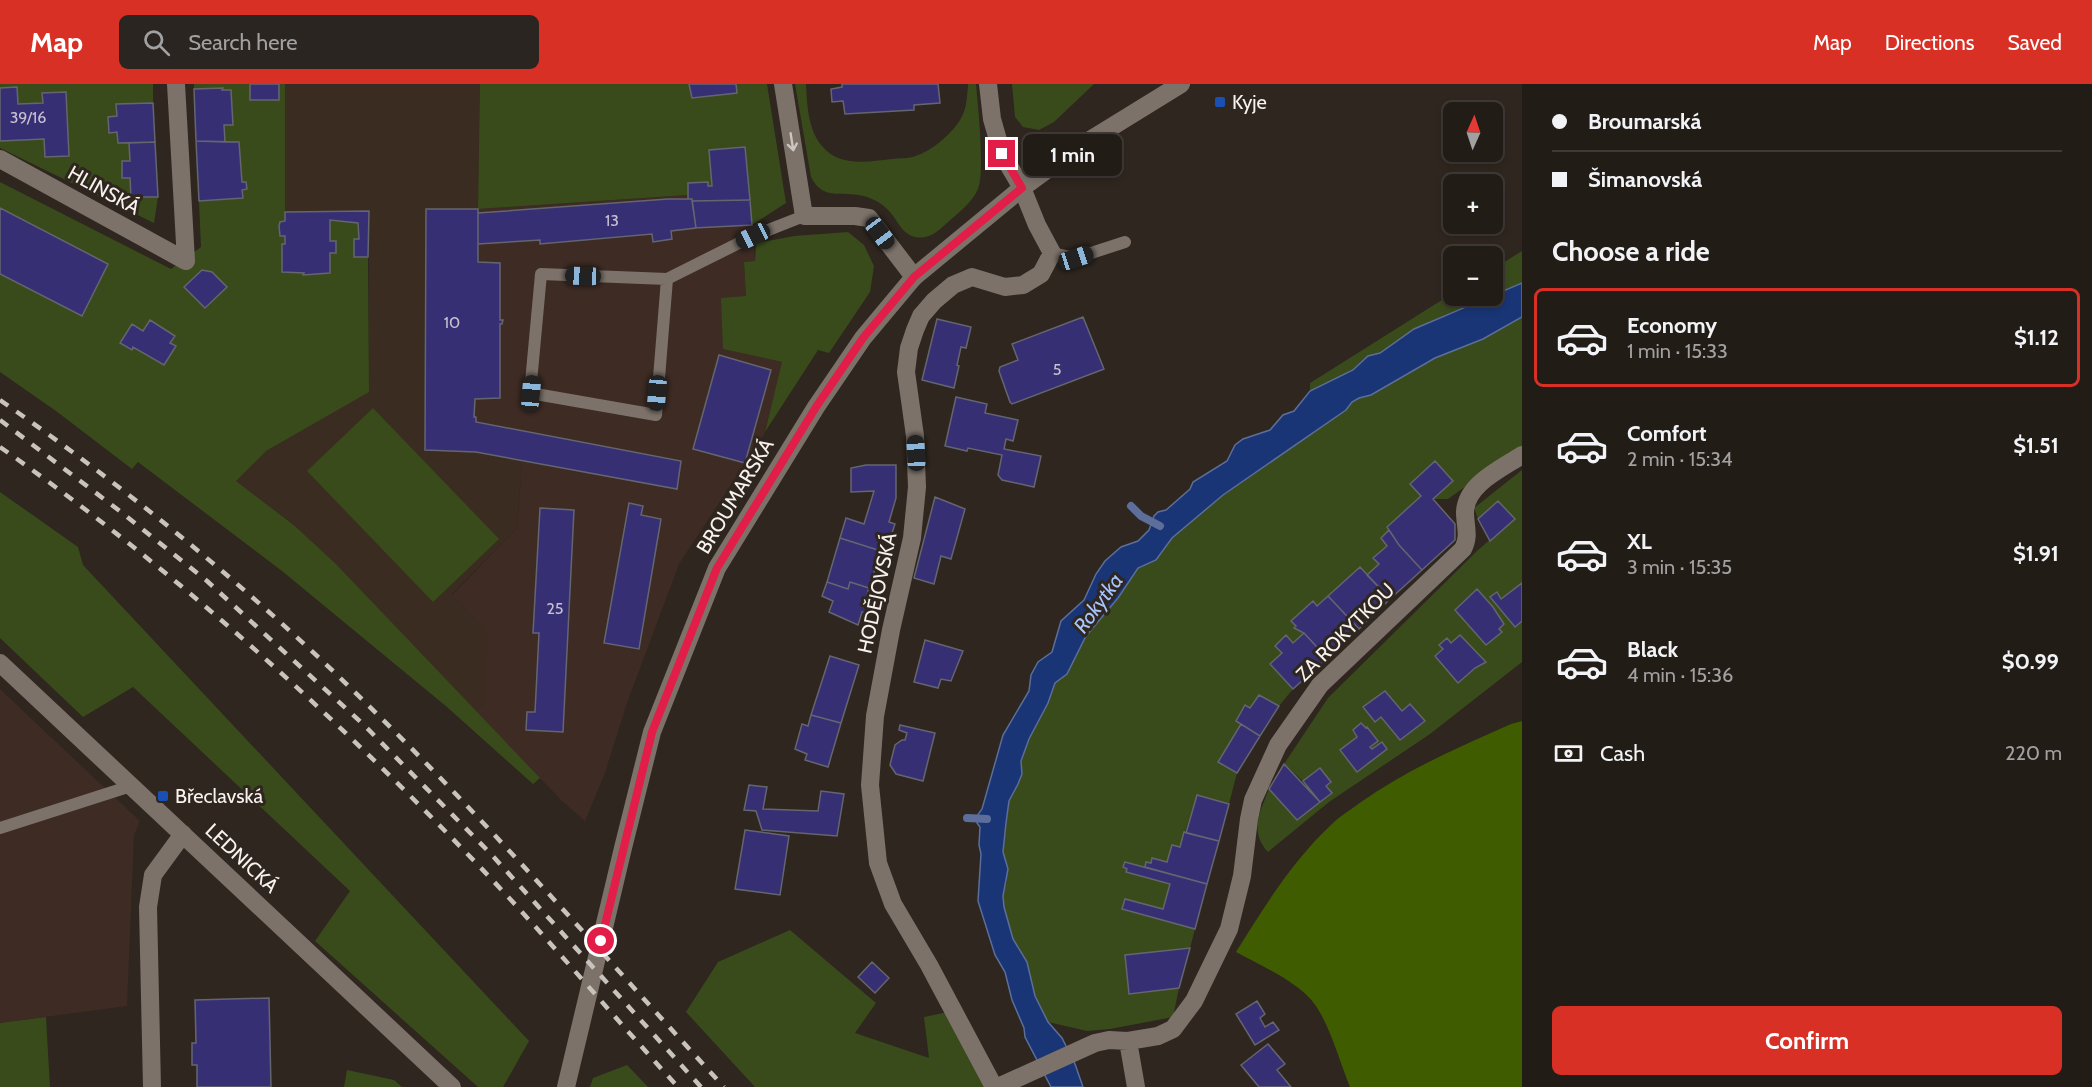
<!DOCTYPE html>
<meta charset="utf-8">
<style>
body{margin:0;font-family:Cabin,sans-serif;background:#2a2520;color:#f1f3f6;height:100vh;display:flex;flex-direction:column;font-size:22px;white-space:nowrap}
*{box-sizing:border-box;margin:0}
p{font-size:20px;color:#a2a1a1}
.icon{flex:none;width:33px;height:33px;fill:none;stroke:currentColor;stroke-width:2;stroke-linecap:round;stroke-linejoin:round}
.map{position:relative;flex:1;overflow:hidden}
.side{display:flex;flex-direction:column;background:#221c17;width:570px}
.side>*{flex:none}
.banner{display:grid;align-content:center;height:132px;padding:0 30px;background:#221c17}
.needle{width:39px;rotate:3deg}
.controls{position:absolute;left:1443px;top:18px;display:grid;gap:12px}
.controls a{display:grid;place-items:center;width:60px;height:60px;border-radius:9px;background:#221c17;box-shadow:0 3px 9px #0003,0 0 0 2px #3f3a36;font-size:30px}
.end{position:absolute;width:27px;height:27px;margin:-14px;border:8px solid #e11d48;background:#fff;box-shadow:0 0 0 3px #fff}
.from{border-radius:50%}
.bubble{position:absolute;height:42px;border-radius:9px;background:#221c17;box-shadow:0 3px 9px #0003,0 0 0 2px #3f3a36;font-size:20px;font-weight:700;line-height:42px;text-align:center}
.car{position:absolute;width:18px;height:36px;margin:-18px -9px;border-radius:8px;box-shadow:0 0 4px 2px #0007;background:linear-gradient(#222 24%,#8ab4d8 0 40%,#222 0 76%,#8ab4d8 0 86%,#222 0)}
.banner b{display:flex;align-items:center;gap:21px;height:57px;font-size:22px}
.banner b+b{border-top:2px solid #3f3a36}
.banner i{width:15px;height:15px;background:#f1f3f6}
ul{padding:0;list-style:none}
li{display:flex;align-items:center;gap:18px;height:99px;margin:0 12px 9px;padding:0 18px;border:3px solid transparent;border-radius:9px}
li div{flex:1}
li b{display:block;font-size:22px}
li em{font-style:normal;font-weight:700}
li.active{border-color:#d93025}
li>.icon{width:54px;height:54px;stroke-width:1.5}
h2{padding:0 30px;font-size:27px;line-height:72px}
.pay{display:flex;align-items:center;gap:15px;height:66px;padding:0 30px;font-size:22px}
.pay p{margin-inline-start:auto}
.cta{display:flex;gap:12px;margin-top:auto;padding:12px 30px}
.cta a{flex:1;height:69px;border-radius:9px;background:#d93025;color:#fff;font-size:24px;font-weight:700;line-height:69px;text-align:center}
header{display:flex;align-items:center;gap:36px;box-sizing:border-box;height:84px;padding:0 30px;background:#d93025;color:#fff}
header strong{font-size:28px}
nav{display:flex;gap:33px;margin-inline-start:auto;font-size:21px}
.search{width:420px;height:54px;background:#2a2520;display:flex;align-items:center;gap:15px;box-sizing:border-box;padding:0 21px;border-radius:9px;color:#a2a1a1;font-size:22px}
main{display:flex;flex:1;min-height:0}
.map>svg:first-child{display:block}
.industrial{fill:#3d2b24}
.education{fill:#3a2c20}
.green{fill:#394b1b;fill-rule:evenodd}
.forest{fill:#3f5c00}
.water{fill:#193575;stroke:#5c6e99;stroke-width:1.5}
.lines{fill:none;stroke-linecap:round;stroke-linejoin:round}
.stream{stroke:#5c6e99;stroke-width:8}
.building{fill:#362f74;stroke:#656570;stroke-width:1.5}
.service{stroke:#7c726a;stroke-width:12}
.minor{stroke:#7c726a;stroke-width:18}
.tertiary{stroke:#7c726a;stroke-width:18}
.rail{stroke:#c9c3be;stroke-width:4.5;stroke-dasharray:10 10;stroke-linecap:butt}
.oneway{stroke:#cdc5c0}
.route{stroke:#e11d48;stroke-width:8}
.transit-dot{fill:#1a4fb4;stroke:#2e261f;stroke-width:2}
.labels{text-anchor:middle;dominant-baseline:central;stroke-width:6;stroke-linejoin:round;paint-order:stroke}
.number-label{font-size:16px;fill:#c8c1d0}
.poi-label{font-size:20px;fill:#f8f2ee;stroke:#2e261f;text-anchor:start}
.street-label{font-size:20px;fill:#f8f2ee;stroke:#2e261f}
.water-label{font-size:21px;font-style:italic;fill:#a7c5fd;stroke:#2e261f}
</style>
<header>
<strong>Map</strong>
<div class="search"><svg class="icon" aria-label="search" viewBox="0 0 24 24"><circle cx="10" cy="10" r="6"/><path d="M15 15l6 6"/></svg>Search here</div>
<nav><a>Map</a><a>Directions</a><a>Saved</a></nav>
</header>
<main>
<div class="map">
<svg width="1522" height="1003" viewBox="0 0 1522 1003">
<rect width="100%" height="100%" fill="#2e261f"/>
<!-- industrial -->
<path class="industrial" d="M688 111V115L750 116 755 177 744 178 746 212 723 265 783 278 764 351 679 480 627 619 605 689 585 737 563 718 475 627 484 619 452 511 517 444 522 377 476 368 425 366 426 125H478Z
M0 605 140 737 134 751 127 922 0 939Z"/>
<!-- education -->
<path class="education" d="M285 0H480L478 125H426L425 366 476 368 522 377 517 444 452 510 487 546 484 619 475 627 336 480 295 442 236 397 266 367 369 307V128H285Z"/>
<!-- green -->
<path class="green" d="M0 0H153V19L117 20V32L109 48H117L118 59H129L130 77 122 78 123 94H130L131 113H158L154 139 0 64V57L44 55 45 73 69 72 66 8 42 9 43 19 18 20 17 3 0 4Z
M194 0H250V16H279V0H285V137L280 138V152H285V160H282V188L304 189V191L329 189 330 169H336V157H330V136L358 139 359 155H354V173H368L369 308 266 367 236 397 295 442 336 480 540 694 533 700 447 623 282 487 138 378 132 385 56 327 0 288V190L82 232 108 180 0 125V98L171 185 201 163 199 117 242 114V106L247 105 246 98H242L239 58H225L224 41 233 40 231 6 194 5ZM202 186 212 188 227 203 206 224 184 203ZM150 236 175 252 170 259 175 262 158 278 133 263 131 266 121 259 143 247Z
M480 0H689L692 14 737 9 736 0H767L786 119 752 141 745 63 709 66 712 102H708L707 98 688 99V111L478 125Z
M795 0H806C807 20 808 46 822 62 839 83 867 78 891 75 900 74 910 75 918 71 933 66 952 49 960 36 967 25 967 12 968 0H976C978 22 985 87 978 105 972 119 958 129 947 139 938 147 929 156 915 153 902 150 898 137 890 128 884 121 876 116 867 113 844 105 824 119 811 93Z
M1012 0H1094L1054 38 1039 46 1023 43 1015 33Z
M848 148 864 161 874 182 870 208 829 269 818 266 765 348 782 278 723 265 721 214 746 212 744 178 755 177 756 159 794 152Z
M1522 167V199L1442 232 1405 251 1399 258 1380 269 1368 272 1353 286 1310 307V299L1453 209 1454 212H1492L1493 185Z
M1522 233V362L1448 415H1433L1453 397 1435 377 1410 400 1421 412 1387 443 1389 446 1381 454 1387 462 1373 474 1379 480 1367 491 1360 483 1317 522 1312 518 1291 537 1296 542 1295 544 1304 549 1293 559 1276 562 1282 569 1270 580 1293 605 1279 622 1259 611 1250 624 1245 622 1236 636 1241 640 1218 677 1237 689 1229 720 1197 711 1180 763 1172 761 1167 778 1152 774 1151 779 1146 778 1145 783 1125 778 1123 783 1127 785 1126 788 1170 800 1163 825 1125 815 1122 825 1195 845 1190 864 1125 872 1129 910 1179 904 1173 933 1110 945 1087 947 1048 938 1035 912 1027 878 1013 855 1004 823 1003 812 1007 797 1003 769 1009 717 1022 690 1021 677 1029 655 1048 619 1055 599 1067 590 1086 552 1118 514 1138 484 1156 476 1172 454 1223 411 1346 326 1352 318 1359 314 1371 311 1435 274 1483 255Z
M373 324 499 455 433 518 307 387Z
M1522 386V499L1501 515 1497 508 1490 513 1522 537V578L1430 650 1329 718 1268 768C1249 747 1260 728 1269 705L1297 736 1331 709 1326 702 1330 698 1320 684 1303 697 1284 680 1328 614 1478 466 1514 435 1498 417 1478 435 1474 424ZM1477 505 1493 523 1504 540 1499 545 1501 548 1486 561 1455 526ZM1460 552 1486 578 1475 584 1458 599 1435 572 1443 565 1439 561 1451 559ZM1385 607 1402 627 1410 620 1425 637 1400 656 1381 633 1375 638 1364 623ZM1361 639 1366 644 1368 643 1377 657 1370 663 1372 665 1382 658 1387 665 1357 688 1341 666 1357 653 1354 645Z
M0 408 78 463 83 481 529 957 503 1003H478L315 857 350 807 133 603 83 633 0 554Z
M790 846 876 919 855 949 929 974 924 933 948 928 985 1003H755L686 928 718 878Z
M46 933 50 1003H0V939Z
M627 981 648 1003H590L593 994Z
M347 986 394 996 402 1003H344Z"/>
<!-- forest -->
<path class="forest" d="M1522 637V1003H1350C1340 979 1329 938 1313 918 1298 898 1258 880 1236 868 1264 823 1293 776 1332 740 1341 731 1352 725 1361 718 1408 685 1459 663 1511 640Z"/>
<!-- water -->
<path class="water" d="M1522 199V233L1483 255 1435 274 1371 311 1359 314 1352 318 1346 326 1223 411 1172 454 1156 476 1138 484 1118 514 1086 552 1067 590 1055 599 1048 619 1029 655 1021 677 1022 690 1018 700 1009 717 1006 739 1003 768 1008 785 1003 812 1004 823 1013 855 1027 878 1035 912 1048 938 1062 954 1075 980 1083 1003H1051L1025 953 1024 944 1012 916 1005 888 995 871 978 817 981 770 979 761 980 743 977 739V732L982 725 1003 651 1029 607 1031 591 1038 578 1052 568 1061 537 1084 516 1096 490 1105 477 1121 463 1138 457 1149 446 1154 432 1158 428 1166 426 1190 405 1193 398 1227 377 1235 361 1243 355 1270 346 1283 331 1294 327 1310 307 1353 286 1368 272 1380 269 1414 245Z"/>
<g class="lines">
<!-- stream -->
<path class="stream" d="M1131 422 1141 432 1160 442
M967 734 987 735"/>
</g>
<!-- building -->
<path class="building" d="M250 0H279V16H250Z
M689 0H736L737 9 692 14Z
M842 0H938L940 19 914 21V26L845 30 843 17 832 18 831 5 842 3Z
M17 3 18 20 43 19 42 9 66 8 69 72 45 73 44 55 0 57V4Z
M223 4 222 6H231L233 41H224L225 58 196 57 194 5Z
M153 19 155 58 118 59 117 48 109 49 108 33 117 32 116 20Z
M196 57 239 58 242 98H246L247 105 242 106 243 114 199 117Z
M155 58 158 113H131L130 94H122V77H130L129 59Z
M745 63 750 116 692 117V115H688V99L708 98V102H712L709 66Z
M668 115H692L696 144 671 147 672 155 653 158 652 150 540 160V156L478 160V129Z
M750 116 752 141 694 144H696L692 117Z
M0 124 108 180 82 232 0 190Z
M426 125H478V178L500 179V236H503L502 240H500V314L475 315 474 333H476V338L681 377 677 405 476 368 425 366Z
M369 127 368 173H354V155H359L358 139 330 136V157H336V169H330V189L303 191 304 189 282 188V160H285V152H280L279 142 280 138 285 137V128Z
M202 186 212 188 227 203 205 224 184 203Z
M1083 233 1104 285 1012 320 1010 318 999 287 1000 283 1018 276 1012 260Z
M937 235 971 243 966 264 961 263 957 281 959 282 954 304 922 296Z
M150 236 175 252 170 259 176 262 164 281 133 263 132 266 120 259 132 240 143 247Z
M719 271 771 286 745 379 693 365Z
M956 313 987 320 985 329 1018 336 1013 357 1006 355 1004 365 1041 372 1034 403 1002 396 998 391 1002 371 968 364 967 367 945 362Z
M1435 377 1453 397 1433 415 1455 440V456L1422 486 1399 461 1387 443 1421 412 1410 400Z
M866 381H896V414L889 438 895 440 890 455 884 453 881 467 840 454 846 434 864 440 874 407 851 408V384Z
M935 413 965 425 951 475 941 472 934 500 914 494Z
M1498 417 1515 435 1490 457 1478 435Z
M629 419 643 422 641 431 661 435 639 565 604 559Z
M540 424 574 426 563 648 526 646 527 628H535L539 549H533Z
M1389 446 1399 461 1422 486 1390 515 1367 491 1379 480 1373 474 1387 462 1381 454Z
M840 454 881 467 869 504 850 498 848 505 827 498Z
M1360 483 1390 515 1359 545 1328 512Z
M827 498 848 505 850 498 869 504 867 510 877 512 871 531 862 528 858 541 829 528 833 517 822 512Z
M1522 499V537L1515 543 1490 513 1497 508 1501 515Z
M1477 505 1493 523 1504 540 1499 545 1502 548 1486 561 1455 526Z
M1328 512 1359 545 1327 574 1304 549 1294 544 1296 542 1291 537 1313 517 1317 522Z
M1304 549 1327 574 1293 605 1270 580 1282 569 1275 562 1286 551 1293 559Z
M1460 551 1486 578 1475 584 1458 599 1435 572 1443 565 1439 561 1447 554 1451 559Z
M925 556 963 567 951 597 941 595 938 604 914 598Z
M830 572 859 581 841 639 811 631Z
M1385 607 1402 627 1410 620 1425 637 1400 656 1381 633 1375 638 1363 623Z
M1259 611 1279 622 1260 652 1236 637 1245 621 1250 624Z
M811 631 841 639 828 683 805 676 807 670 795 665 802 640 808 642Z
M1361 639 1366 644 1367 643 1378 657 1370 663 1372 665 1382 658 1387 665 1357 688 1340 666 1357 653 1353 646Z
M1241 640 1260 652 1237 689 1218 678Z
M900 641 935 649 923 697 896 690 890 681 895 661 902 656H905L907 649 899 646Z
M1284 680 1320 718 1297 736 1269 705Z
M1320 684 1331 698 1326 702 1332 709 1320 718 1303 697Z
M749 701 767 703 763 725 818 727 821 707 844 710 837 752 762 746 756 727 744 726Z
M1197 711 1229 720 1219 757 1186 749Z
M745 746 789 752 780 811 735 805Z
M1184 748 1219 757 1207 800 1145 783 1146 778 1151 779 1152 774 1167 778 1172 761 1180 763Z
M1125 778 1207 800 1195 845 1122 825 1125 815 1163 825 1170 800 1126 788 1127 785 1123 783Z
M1190 864 1179 904 1129 910 1125 871Z
M872 878 889 894 875 909 858 893Z
M269 914 271 1003H197V981H192V959H196L195 916Z
M1257 917 1265 930 1260 934 1265 943 1273 938 1279 946 1255 961 1236 930Z
M1268 960 1285 980 1277 986 1291 1003H1259L1241 981Z"/>
<g class="lines">
<!-- service -->
<path class="service" d="M1052 169 1076 174 1125 158
M667 195 541 190 530 309 656 331 667 195 753 152 804 132
M0 744 131 702"/>
<!-- minor -->
<path class="minor" d="M176 0 186 177
M783 0 804 132H855L869 134 914 193
M988 0 992 35 1002 70 1022 104 1037 141 1052 169 1041 190 1023 201 1005 203 972 193 953 201 934 217 921 232 915 246 909 264 906 288 915 352 917 403 912 454 891 546 875 632 870 701 878 779 893 820 929 881 994 1003
M0 75 186 177
M0 579 452 1003
M1128 957 1136 1003
M152 1003 148 823 153 791 183 750
M998 1003 1095 959 1109 956 1128 957 1158 952 1173 945 1194 917 1229 845 1242 792 1249 735 1253 716 1278 661 1320 601 1463 465C1470 452 1465 442 1465 428 1466 400 1501 385 1522 371"/>
<!-- tertiary -->
<path class="tertiary" d="M566 1003 623 764 652 648 717 484 816 323 863 254 914 193 1022 104 1074 66 1181 0"/>
<!-- rail -->
<path class="rail" d="M0 316C135 410 262 515 378 631 499 750 609 878 724 1003
M0 336 121 428 207 497 365 642 491 770 701 1003
M0 363C174 485 333 630 480 783 548 854 611 930 678 1003"/>
</g>
<!-- one-way arrows -->
<defs><path id="oneway-shaft" d="M-6 0H5M1.5-3L5.5 0L1.5 3" fill="none" stroke-width="1.6" stroke-linecap="round" stroke-linejoin="round" transform="scale(1.5)"/></defs>
<use class="oneway" href="#oneway-shaft" transform="translate(792 58) rotate(81)"/>
<g class="lines">
<!-- route -->
<path class="route" d="M601 857 652 648 717 484 816 323 863 254 914 193 1022 104 1002 70"/>
</g>
<!-- markers -->
<g class="transit-dot">
<rect x="1214" y="12" width="12" height="12" rx="3"/>
<rect x="157" y="706" width="12" height="12" rx="3"/>
</g>
<g class="labels">
<!-- number labels -->
<g class="number-label">
<text x="28" y="33">39/16</text>
<text x="612" y="136">13</text>
<text x="452" y="238">10</text>
<text x="1057" y="285">5</text>
<text x="555" y="524">25</text>
</g>
<!-- poi labels -->
<g class="poi-label">
<text x="1232" y="18">Kyje</text>
<text x="175" y="712">Břeclavská</text>
</g>
<!-- street labels -->
<g class="street-label">
<text transform="translate(104 106) rotate(29)">HLINSKÁ</text>
<text transform="translate(735 412) rotate(-59)">BROUMARSKÁ</text>
<text transform="translate(877 509) rotate(-78)">HODĚJOVSKÁ</text>
<text transform="translate(1345 548) rotate(-45)">ZA ROKYTKOU</text>
<text transform="translate(242 774) rotate(43)">LEDNICKÁ</text>
</g>
<!-- water labels -->
<g class="water-label">
<text transform="translate(1098 519) rotate(-54)">Rokytka</text>
</g>
</g>
</svg>
<div class="controls">
<a><svg class="needle" viewBox="-14 -14 28 28"><path d="M0-13l5 13h-10z" fill="#e53935"/><path d="M0 13l5-13h-10z" fill="#a2a1a1"/></svg></a>
<a>+</a>
<a>−</a>
</div>
<i class="end from" style="left:601px;top:857px"></i>
<i class="end" style="left:1002px;top:70px"></i>
<div class="bubble" style="left:1023px;top:50px;width:99px">1 min</div>
<i class="car" style="left:880px;top:149px;rotate:143deg"></i>
<i class="car" style="left:753px;top:152px;rotate:244deg"></i>
<i class="car" style="left:1076px;top:174px;rotate:72deg"></i>
<i class="car" style="left:583px;top:192px;rotate:272deg"></i>
<i class="car" style="left:531px;top:309px;rotate:5deg"></i>
<i class="car" style="left:657px;top:309px;rotate:185deg"></i>
<i class="car" style="left:916px;top:369px;rotate:357deg"></i>
</div>
<section class="side">
<div class="banner">
<b><i class="from"></i>Broumarská</b>
<b><i></i>Šimanovská</b>
</div>
<h2>Choose a ride</h2>
<ul>
<li class="active"><svg class="icon" aria-label="car" viewBox="0 0 24 24"><path d="M5 17H2v-5l4-1 3-4h7l3 4 3 1v5h-3M9 17h6M6 11h13"/><circle cx="7" cy="17" r="2"/><circle cx="17" cy="17" r="2"/></svg><div><b>Economy</b><p>1 min · 15:33</p></div><em>$1.12</em></li>
<li><svg class="icon" aria-label="car" viewBox="0 0 24 24"><path d="M5 17H2v-5l4-1 3-4h7l3 4 3 1v5h-3M9 17h6M6 11h13"/><circle cx="7" cy="17" r="2"/><circle cx="17" cy="17" r="2"/></svg><div><b>Comfort</b><p>2 min · 15:34</p></div><em>$1.51</em></li>
<li><svg class="icon" aria-label="car" viewBox="0 0 24 24"><path d="M5 17H2v-5l4-1 3-4h7l3 4 3 1v5h-3M9 17h6M6 11h13"/><circle cx="7" cy="17" r="2"/><circle cx="17" cy="17" r="2"/></svg><div><b>XL</b><p>3 min · 15:35</p></div><em>$1.91</em></li>
<li><svg class="icon" aria-label="car" viewBox="0 0 24 24"><path d="M5 17H2v-5l4-1 3-4h7l3 4 3 1v5h-3M9 17h6M6 11h13"/><circle cx="7" cy="17" r="2"/><circle cx="17" cy="17" r="2"/></svg><div><b>Black</b><p>4 min · 15:36</p></div><em>$0.99</em></li>
</ul>
<div class="pay"><svg class="icon" aria-label="cash" viewBox="0 0 24 24"><path d="M3 7h18v10H3z"/><circle cx="12" cy="12" r="2"/></svg>Cash<p>220 m</p></div>
<div class="cta"><a>Confirm</a></div>
</section>
</main>
